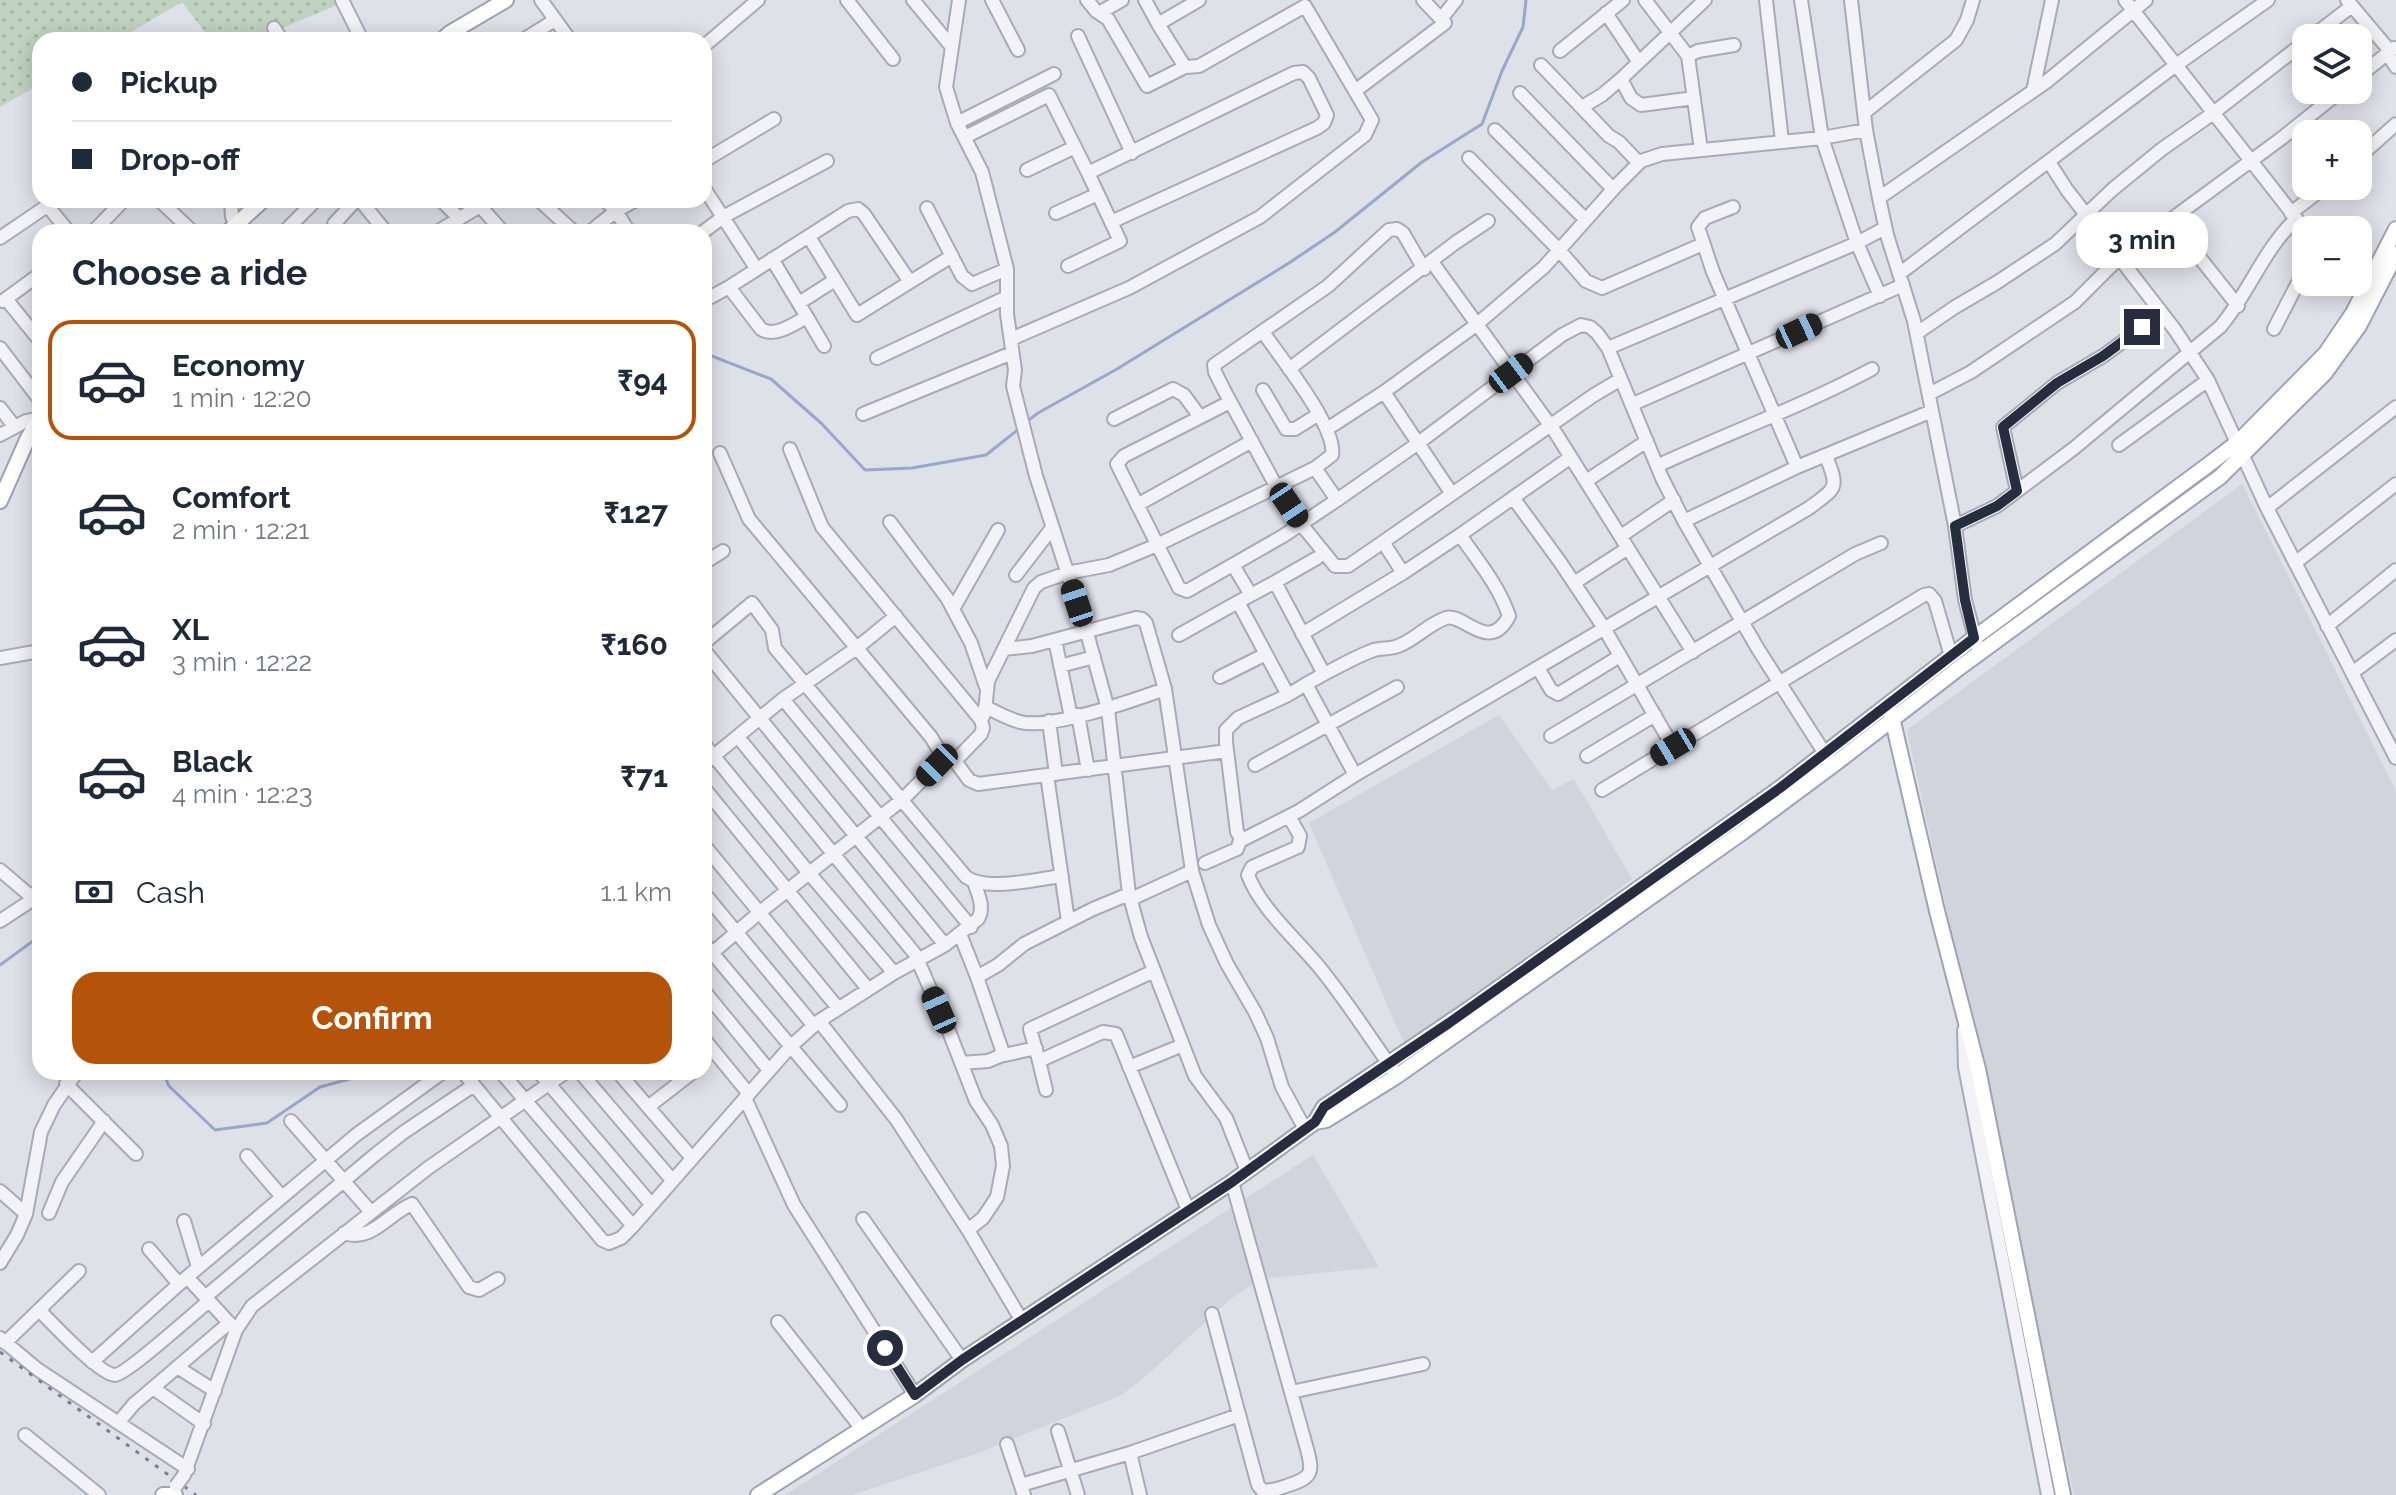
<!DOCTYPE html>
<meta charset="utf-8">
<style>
body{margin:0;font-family:Raleway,sans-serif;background:#f6f6f7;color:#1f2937;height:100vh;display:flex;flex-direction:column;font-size:30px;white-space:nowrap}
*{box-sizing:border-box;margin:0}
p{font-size:26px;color:#747a83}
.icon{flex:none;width:44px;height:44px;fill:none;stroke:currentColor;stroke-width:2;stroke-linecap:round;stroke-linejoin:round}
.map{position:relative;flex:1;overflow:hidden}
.sheet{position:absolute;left:32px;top:224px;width:680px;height:856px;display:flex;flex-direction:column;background:#fff;border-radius:24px;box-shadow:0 4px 20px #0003}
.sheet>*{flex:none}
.guide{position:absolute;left:32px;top:32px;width:680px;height:176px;border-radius:24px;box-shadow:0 4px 20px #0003;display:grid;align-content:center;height:176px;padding:0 40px;background:#fff}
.buttons{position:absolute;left:2292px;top:24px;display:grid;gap:16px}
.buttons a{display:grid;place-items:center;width:80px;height:80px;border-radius:16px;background:#fff;box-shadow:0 4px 20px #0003;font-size:40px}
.end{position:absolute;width:36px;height:36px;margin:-18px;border:10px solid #282c3f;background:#fff;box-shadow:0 0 0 4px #fff}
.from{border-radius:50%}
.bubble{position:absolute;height:56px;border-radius:24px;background:#fff;box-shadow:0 4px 20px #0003;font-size:26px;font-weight:700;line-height:56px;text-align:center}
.car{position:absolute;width:24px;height:48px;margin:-24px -12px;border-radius:10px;box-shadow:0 0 6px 2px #0007;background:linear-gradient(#222 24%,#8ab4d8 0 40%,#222 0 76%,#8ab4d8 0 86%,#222 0)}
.guide b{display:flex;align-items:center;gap:28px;height:76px;font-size:30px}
.guide b+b{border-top:2px solid #e0e1e3}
.guide i{width:20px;height:20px;background:#1f2937}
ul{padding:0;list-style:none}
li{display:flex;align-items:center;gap:24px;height:120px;margin:0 16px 12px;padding:0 24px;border:4px solid transparent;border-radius:24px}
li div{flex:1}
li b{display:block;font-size:30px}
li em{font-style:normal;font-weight:700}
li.on{border-color:#b45309}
li>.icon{width:72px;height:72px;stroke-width:1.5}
h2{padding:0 40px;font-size:36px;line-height:96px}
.pay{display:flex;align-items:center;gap:20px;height:88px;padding:0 40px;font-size:30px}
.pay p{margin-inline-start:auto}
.cta{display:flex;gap:16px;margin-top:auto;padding:16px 40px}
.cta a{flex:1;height:92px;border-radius:24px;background:#b45309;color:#fff;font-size:32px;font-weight:700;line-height:92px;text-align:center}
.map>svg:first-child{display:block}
.built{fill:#d1d3dd}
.grass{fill:url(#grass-dots)}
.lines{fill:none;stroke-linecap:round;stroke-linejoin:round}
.stream{stroke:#9aa7c8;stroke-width:3}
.minor-casing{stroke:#a8abb5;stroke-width:16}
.major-casing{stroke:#9ea3b4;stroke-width:18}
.minor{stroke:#f2f2f7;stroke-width:12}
.major{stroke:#fff;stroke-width:14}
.rail{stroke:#797d92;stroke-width:3;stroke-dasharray:4 8;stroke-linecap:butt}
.minor-bridge-casing{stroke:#a8abb5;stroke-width:16;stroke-linecap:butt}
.minor-bridge{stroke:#f2f2f7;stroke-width:12}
.route{stroke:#282c3f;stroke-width:10}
</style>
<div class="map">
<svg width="2396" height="1495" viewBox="0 0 2396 1495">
<defs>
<pattern id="grass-dots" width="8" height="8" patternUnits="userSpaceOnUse" patternTransform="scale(2)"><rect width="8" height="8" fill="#c1d2c0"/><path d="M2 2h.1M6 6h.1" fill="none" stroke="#a6b4a6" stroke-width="1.8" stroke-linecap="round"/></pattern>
</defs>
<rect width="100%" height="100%" fill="#dfe1e8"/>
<!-- built -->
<path class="built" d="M2242 484 2396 791V1495H2074L1907 730Z
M1499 715 1552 790 1574 779 1632 879 1405 1046 1309 823Z
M1313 1155 1379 1267 1261 1279 1232 1298 1139 1382 1121 1395 981 1452 852 1495H785Z"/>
<!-- grass -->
<path class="grass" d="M0 0H349L254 40H211L182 2 117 40H40V84L0 107Z"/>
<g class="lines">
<!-- stream -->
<path class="stream" d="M704 353 771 379 821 423 865 470 912 468 986 455 1020 428
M1025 423 1038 413 1117 369 1289 263 1335 232 1422 162 1482 124 1502 71 1523 27 1526 0
M0 965 33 941H40
M163 1072 169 1086 215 1130 267 1123 320 1087 375 1072"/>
<!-- minor casing -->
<g class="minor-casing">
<path id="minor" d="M342 0 362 40
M541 0 570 40
M847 0 893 59
M913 0 951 46
M959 0 946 87 957 123 982 172 1007 269V314L1015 370 1013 386 1036 476 1087 633 1108 709 1129 894 1141 937 1195 1076 1226 1118 1247 1171
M992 0 1018 50
M1145 0 1158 24
M1645 0 1688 56 1701 150
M1766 0 1782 141
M1801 0 1822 138 1866 130
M1851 0 1866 130 1879 198 1887 235 1914 321 1955 526 1965 600 1979 653
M2125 0 2306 231
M2347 0 2390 51
M1099 13 1122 0
M1606 13 1638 61
M1441 19 1456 0
M274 28 282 40
M455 29 463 40
M1078 36 1132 153
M2310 38 2352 6
M523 40 555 20
M704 46 758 0
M1560 51 1623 0
M2387 53 2396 67
M1688 56 1698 51 1734 45
M1541 65 1609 136 1619 142 1639 163
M1185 67 1158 24 1199 0
M2358 77 2394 48
M1355 91 1445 23 1423 0
M2033 91 2052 0
M1520 93 1613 189
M1694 98 1641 105 1631 98 1621 79 1705 0
M1582 107 1602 95 1621 79
M1865 112 1956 40 1967 20 1973 0
M957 123 1054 74
M1495 130 1586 220
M965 137 1049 95 1088 173
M1469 158 1559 250 1586 281 1602 288 1703 244
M2358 158 2396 124
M704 161 774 119
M2049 162 2067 190 2175 330 2208 380 2267 508 2396 758
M1027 170 1075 147
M704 188 756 268
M1879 198 2046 82 2146 0
M159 200 193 232
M231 200 232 217 236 224
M360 200 386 232
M441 200 459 218
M539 200 574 232
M1733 207 1705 218 1698 227 1713 272 1797 467
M927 208 962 276 972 284 1007 269
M1056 213 1098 194
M2291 213 2326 186
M2170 220 2238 306
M334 224 356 200
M93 232 124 200
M284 232 316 200
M437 232 480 206 503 232
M590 232 616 211 605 200
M629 232 616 211 636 200
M703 232 723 217 827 161
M0 238 44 208 50 209 69 232
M772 259 807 317C793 324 775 338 761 329L729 287 848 211 858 209 864 214 910 282 857 315 809 237
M1432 262 1555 432 1693 652
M1068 266 1120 241 1088 173 1294 73 1303 72 1309 78 1327 115 1324 123 1317 128 1111 222
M1899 274 2176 65 2268 0
M910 282 952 256
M704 298 711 297 729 287
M6 299 40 341
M3 301 40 274
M799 303 835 280
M807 317 824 346
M2274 329 2306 267
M1917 333 1955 307 1996 283 2055 244 2113 189 2162 149 2212 114 2306 41
M1011 339 1129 288 1260 217 1365 135 1372 120 1305 6 1199 66 1185 67 1147 86 1108 19 1096 11 1087 0
M0 348 40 400
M1608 348 1857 243 1885 228
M877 358 1007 297
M1289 369 1455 243 1488 221
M1263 390 1286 429H1295L1319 414
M1929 394 1971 372 2075 302 2120 257 2282 138 2342 90
M1230 402 1124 456 1117 464 1179 588 1187 591 1283 536 1337 500 1417 444 1562 335 1581 325 1590 327 1597 333 1608 348 1662 478 1684 521 1758 649 1829 760
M1633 404 1903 285
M0 408 14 426
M863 414 1012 353
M1114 419 1173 389 1184 395 1200 417
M1327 429 1384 392 1476 325 1544 267 1617 185 1641 161 1662 154 1822 138 1857 243 1880 296
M0 435 26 421 40 418
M2119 445 2208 380
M790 449 822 527 981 720 983 728 981 734 955 761
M720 453 749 519 931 737 945 760
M1657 466C1728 433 1803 406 1872 369
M1315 468 1337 500
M1586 481 1647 441
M2017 491 2003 427 2057 383 2103 356 2162 313
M1452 494 1594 395 1621 379
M1514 499 1560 562 1604 628 1673 747 1924 595 1929 594 1935 601 1951 656
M1137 505 1252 441
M2267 508 2396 407
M1684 521 1797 467 1932 411
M890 522 947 598 971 643 986 687
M1955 526 1997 506 2073 449 2220 327C2249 293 2263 250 2296 219
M1621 536 1674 500
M1383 542 1348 566H1335L1301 524 1276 486 1224 390 1215 372 1214 365 1328 286 1389 230 1397 229 1403 233 1424 269
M704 563 723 551
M2295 563 2396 484
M1233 565 1251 595
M1403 573 1460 535
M1016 575 1052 528
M1275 582 1317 558
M1574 583 1628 548
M953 609 998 530
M2327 626 2396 570
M1302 634 1403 573 1383 542 1452 494 1384 392
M1179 635 1238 602
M1055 640 1071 717
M704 643 752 603 772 630 775 648 966 877C988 892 1036 879 1062 876
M1004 649 1032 646 1136 618 1142 619 1146 623 1165 689 1192 871 1209 925 1227 964 1255 1012 1267 1038 1282 1087 1305 1129
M704 650 945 945
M0 658 40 651
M1060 666 1094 657
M1538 668 1551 690 1558 694 1620 656
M2352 673 2396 640
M1324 674C1340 666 1357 656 1374 650 1382 648 1391 649 1398 646 1415 640 1428 624 1446 618 1463 612 1489 655 1509 616 1499 586 1478 561 1460 535L1571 457
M1220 677 1266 654
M1306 684 1324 674 1275 582 1238 602 1288 695 1306 684 1355 775
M1288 695 1238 718 1226 730V742L1237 832 1241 838 1244 839 1299 811 1355 775 1809 508C1837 487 1839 489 1826 456
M783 699 971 927
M985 707C997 712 1008 719 1020 722 1050 730 1134 700 1165 689
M1078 715 1088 770
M981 720 985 712 988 681 1034 588 1041 582 1067 573 1109 565 1157 545 1315 468 1332 455C1337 427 1280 357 1263 332
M1049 721 1056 774
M1551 736 1855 554 1881 543
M738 737 915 954 950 1034 976 1101 992 1125 1001 1146 1003 1166 997 1197 983 1218 968 1230
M1587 756 1655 715
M704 764 783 699 858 647 896 616
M1255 765 1397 687
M1047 775 1068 921
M704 788 868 989
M1602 790 1673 747
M1289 816 1300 836 1298 847 1252 867 1248 875C1260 908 1298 941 1320 968 1346 1000 1369 1036 1393 1070
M704 845 838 1008
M1205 863 1237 849 1241 838
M0 870 27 893 40 899
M704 893 814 1026
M1131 899 1192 871
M0 921 35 898
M960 934 977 977 1002 1050 1000 1056 988 1061 961 1063
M704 943 840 1105
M704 960 760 912 903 799 937 765 945 760 955 761 969 780 978 784 1227 751
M894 973 945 945 978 919C985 908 978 894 974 882
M977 977 998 965 1024 944 1093 909 1129 894
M704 991 768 1069
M819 1021 896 1119 968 1230 1022 1321
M1964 1030 1965 1067 2048 1495
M704 1039 749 1094
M1000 1056 1036 1048
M1039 1061 1030 1029 1154 971
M1129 1067 1183 1045
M463 1072 602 1240 609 1243 621 1238 633 1226 790 1047 819 1021 894 973 809 873 704 744
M501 1072 633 1226
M539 1072 651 1204
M580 1072 672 1180
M618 1072 692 1158
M66 1084 136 1154
M1046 1090 1039 1061 1103 1032 1116 1034 1188 1210
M745 1098 794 1205 915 1395
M648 1107 693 1072
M291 1121 371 1212
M247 1156 282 1197
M0 1191 26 1214
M49 1213 62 1182 104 1121
M863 1219 962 1360
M184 1221 198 1267
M344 1233C371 1243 389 1213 412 1204L469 1287 479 1290 498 1279
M149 1249 179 1284
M0 1263 17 1235 26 1214 41 1132 54 1105 76 1073
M187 1277 233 1327
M205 1297 376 1154 404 1132 474 1085
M39 1310C51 1322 100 1375 115 1375 127 1374 194 1313 208 1302
M1212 1314 1258 1485 1262 1490C1272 1492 1280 1488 1289 1485 1313 1477 1313 1472 1307 1449L1232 1182
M778 1322 862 1429
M0 1338 37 1369 188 1469
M5 1343 79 1271
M92 1362 187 1277 356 1135 443 1072
M177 1367 215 1391
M153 1388 204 1424
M1291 1392 1423 1364
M118 1423 134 1404 229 1323
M1058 1431 1078 1495
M25 1435 99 1495
M1007 1444 1024 1495
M184 1475 236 1330 252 1306 428 1168 566 1072
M1021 1485 1130 1453
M1140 1495 1130 1453 1239 1415"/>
</g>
<!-- major casing -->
<g class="major-casing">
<path id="major" d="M442 40 450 33 506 0
M228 232 263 200
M0 501 27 440 40 417
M1891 713 1937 911 1978 1069 2063 1495
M1315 1122 1326 1120 1397 1076 1743 832 1832 766 1959 668 2220 477 2325 373 2359 326 2396 254
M163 1495H175
M758 1495 915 1395 962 1360 1232 1182 1315 1122 1324 1107 1469 1009 1780 788 1974 638 2208 465 2238 442 2326 353 2353 313 2396 229"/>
</g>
<!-- minor -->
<use href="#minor" class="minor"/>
<!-- major -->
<use href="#major" class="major"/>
<!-- rail -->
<path class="rail" d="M0 1352 196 1495"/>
<!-- minor-bridge casing -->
<g class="minor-bridge-casing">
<path id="minor-bridge" d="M176 1486 184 1475"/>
</g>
<!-- minor-bridge -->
<use href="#minor-bridge" class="minor-bridge"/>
</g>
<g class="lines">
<!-- route -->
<path class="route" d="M885 1348 915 1395 962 1360 1232 1182 1315 1122 1324 1107 1449 1023 1780 788 1974 638 1965 600 1955 526 1997 506 2017 491 2003 427 2057 383 2103 356 2142 327"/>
</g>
</svg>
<div class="buttons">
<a><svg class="icon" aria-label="layers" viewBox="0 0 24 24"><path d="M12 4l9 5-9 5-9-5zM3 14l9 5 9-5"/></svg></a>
<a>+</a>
<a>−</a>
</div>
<i class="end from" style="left:885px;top:1348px"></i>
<i class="end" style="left:2142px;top:327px"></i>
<div class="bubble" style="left:2076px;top:212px;width:132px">3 min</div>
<i class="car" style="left:1799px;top:331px;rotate:65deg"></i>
<i class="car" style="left:1511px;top:373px;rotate:53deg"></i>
<i class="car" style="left:1289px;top:505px;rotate:146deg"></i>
<i class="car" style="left:1077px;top:603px;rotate:342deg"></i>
<i class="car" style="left:1673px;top:747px;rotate:239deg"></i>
<i class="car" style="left:937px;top:765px;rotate:224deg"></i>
<i class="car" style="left:939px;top:1010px;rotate:336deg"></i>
<div class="guide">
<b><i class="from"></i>Pickup</b>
<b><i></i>Drop-off</b>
</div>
<section class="sheet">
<h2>Choose a ride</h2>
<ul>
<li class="on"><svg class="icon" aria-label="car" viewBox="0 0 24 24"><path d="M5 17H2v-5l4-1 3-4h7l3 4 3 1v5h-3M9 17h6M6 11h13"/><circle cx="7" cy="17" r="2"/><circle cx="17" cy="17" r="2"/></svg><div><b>Economy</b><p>1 min · 12:20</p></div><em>₹94</em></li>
<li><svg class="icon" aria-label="car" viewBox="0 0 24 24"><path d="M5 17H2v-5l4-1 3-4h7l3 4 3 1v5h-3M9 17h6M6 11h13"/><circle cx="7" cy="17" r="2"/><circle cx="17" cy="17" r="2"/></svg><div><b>Comfort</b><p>2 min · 12:21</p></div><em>₹127</em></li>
<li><svg class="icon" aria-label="car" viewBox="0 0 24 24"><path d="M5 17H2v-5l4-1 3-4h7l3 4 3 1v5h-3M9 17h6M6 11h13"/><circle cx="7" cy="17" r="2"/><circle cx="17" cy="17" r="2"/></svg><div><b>XL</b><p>3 min · 12:22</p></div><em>₹160</em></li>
<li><svg class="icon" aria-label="car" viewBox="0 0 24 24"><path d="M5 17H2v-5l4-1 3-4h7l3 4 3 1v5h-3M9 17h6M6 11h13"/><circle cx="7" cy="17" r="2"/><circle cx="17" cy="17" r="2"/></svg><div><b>Black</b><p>4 min · 12:23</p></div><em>₹71</em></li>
</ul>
<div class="pay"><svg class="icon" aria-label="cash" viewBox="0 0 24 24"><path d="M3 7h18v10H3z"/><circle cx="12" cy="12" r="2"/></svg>Cash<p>1.1 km</p></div>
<div class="cta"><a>Confirm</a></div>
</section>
</div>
